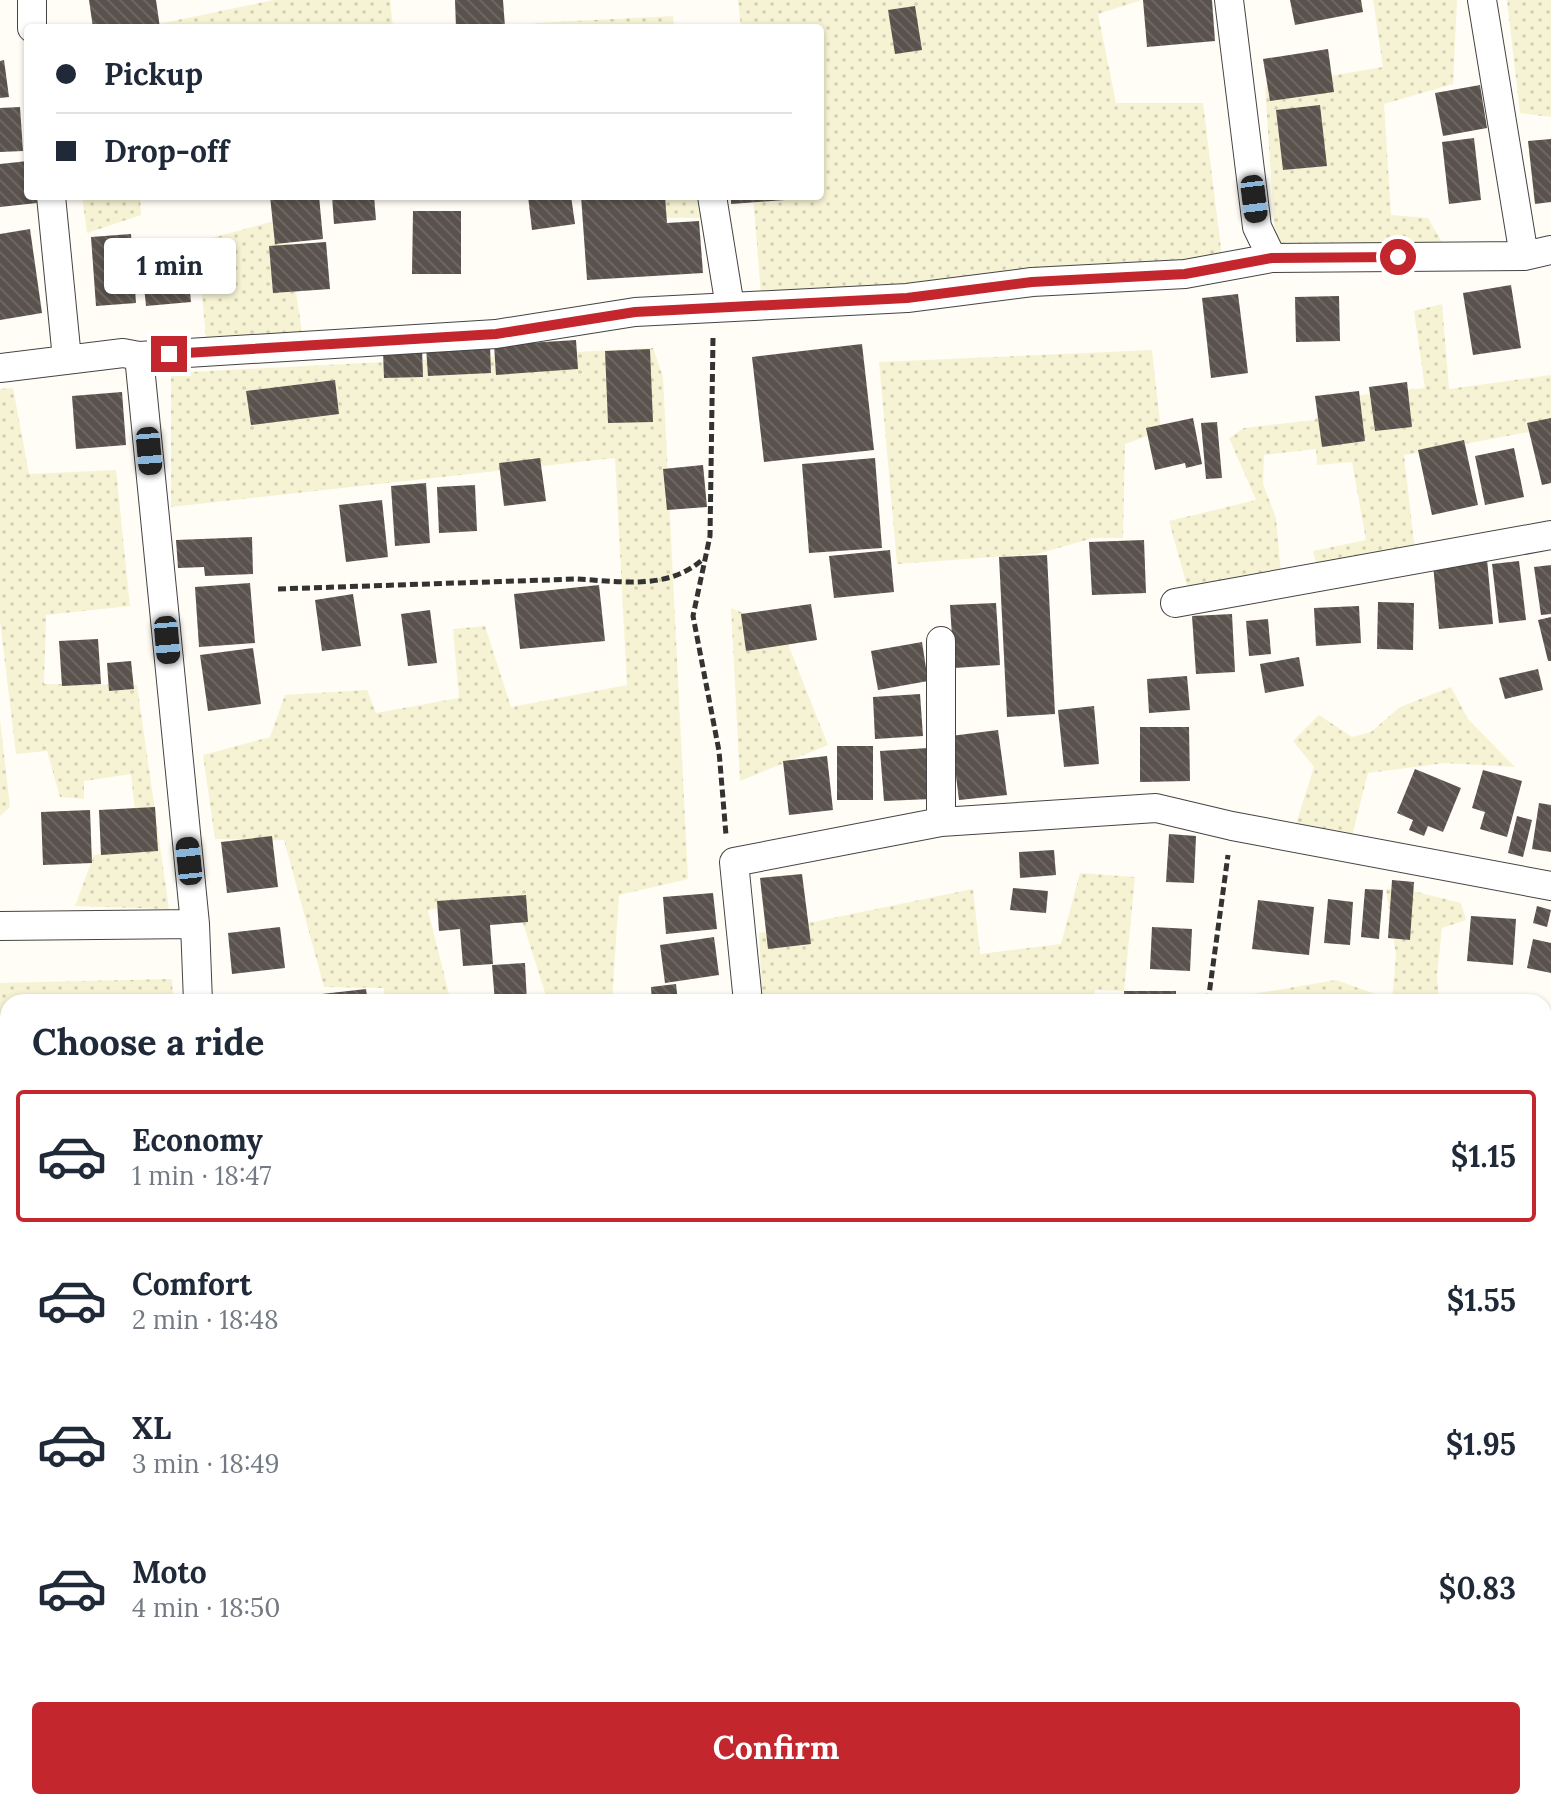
<!DOCTYPE html>
<meta charset="utf-8">
<style>
body{margin:0;font-family:Lora,serif;background:#f2f2f3;color:#1f2937;height:100vh;display:flex;flex-direction:column;font-size:30px;white-space:nowrap}
*{box-sizing:border-box;margin:0}
p{font-size:26px;color:#747a83}
.icon{flex:none;width:44px;height:44px;fill:none;stroke:currentColor;stroke-width:2;stroke-linecap:round;stroke-linejoin:round}
.map{position:relative;flex:1;overflow:hidden}
.panel{position:absolute;left:0px;top:994px;width:1552px;height:816px;display:flex;flex-direction:column;background:#fff;border-radius:24px 24px 0 0;box-shadow:0 2px 6px #0004}
.panel>*{flex:none}
.banner{position:absolute;left:24px;top:24px;width:800px;height:176px;border-radius:8px;box-shadow:0 2px 6px #0004;display:grid;align-content:center;height:176px;padding:0 32px;background:#fff}
.end{position:absolute;width:36px;height:36px;margin:-18px;border:10px solid #c4262e;background:#fff;box-shadow:0 0 0 4px #fff}
.from{border-radius:50%}
.bubble{position:absolute;height:56px;border-radius:8px;background:#fff;box-shadow:0 2px 6px #0004;font-size:26px;font-weight:700;line-height:56px;text-align:center}
.car{position:absolute;width:24px;height:48px;margin:-24px -12px;border-radius:10px;box-shadow:0 0 6px 2px #0007;background:linear-gradient(#222 24%,#8ab4d8 0 40%,#222 0 76%,#8ab4d8 0 86%,#222 0)}
.banner b{display:flex;align-items:center;gap:28px;height:76px;font-size:30px}
.banner b+b{border-top:2px solid #e0e1e3}
.banner i{width:20px;height:20px;background:#1f2937}
ul{padding:0;list-style:none}
li{display:flex;align-items:center;gap:24px;height:132px;margin:0 16px 12px;padding:0 16px;border:4px solid transparent;border-radius:8px}
li div{flex:1}
li b{display:block;font-size:30px}
li em{font-style:normal;font-weight:700}
li.selected{border-color:#c4262e}
li>.icon{width:72px;height:72px;stroke-width:1.5}
h2{padding:0 32px;font-size:36px;line-height:96px}
.action{display:flex;gap:16px;margin-top:auto;padding:16px 32px}
.action a{flex:1;height:92px;border-radius:8px;background:#c4262e;color:#fff;font-size:32px;font-weight:700;line-height:92px;text-align:center}
.map>svg:first-child{display:block}
.farmland{fill:url(#farmland-dots)}
.lines{fill:none;stroke-linecap:round;stroke-linejoin:round}
.stream{stroke:#3f96cf;stroke-width:10}
.building{fill:url(#building-back-hatch)}
.street-casing{stroke:#444;stroke-width:30}
.path{stroke:#333;stroke-width:5;stroke-dasharray:8 4;stroke-linecap:butt}
.street{stroke:#fff;stroke-width:28}
.route{stroke:#c4262e;stroke-width:10}
</style>
<div class="map">
<svg width="1551" height="1810" viewBox="0 0 1551 1810">
<defs>
<pattern id="farmland-dots" width="8" height="8" patternUnits="userSpaceOnUse" patternTransform="scale(2)"><rect width="8" height="8" fill="#f6f3d4"/><path d="M2 2h.1M6 6h.1" fill="none" stroke="#d2cfb5" stroke-width="1.8" stroke-linecap="round"/></pattern>
<pattern id="building-back-hatch" width="6" height="6" patternUnits="userSpaceOnUse" patternTransform="scale(2)"><rect width="6" height="6" fill="#5a524d"/><path d="M-1 5l2 2M0 0l6 6M5-1l2 2" fill="none" stroke="#6d6662"/></pattern>
</defs>
<rect width="100%" height="100%" fill="#fffdf5"/>
<!-- farmland -->
<path class="farmland" d="M274 0H390L393 28H139Z
M738 0H1142L1098 14 1116 103H1203L1224 273 761 294 753 196H820V28H741Z
M1373 0H1457L1453 84 1384 104 1391 215 1428 218 1455 265 1277 266 1265 87 1383 67Z
M1507 0H1551V117L1520 113Z
M673 16 674 28H536L535 23Z
M82 196H140L141 215 87 233Z
M586 196H697L700 218 587 217Z
M285 218 304 346 207 348 197 242Z
M1442 304 1449 389 1551 375V428L1404 455 1416 560 1320 577 1313 551 1366 540 1352 462 1317 465 1316 449 1264 455 1263 484 1276 518 1282 584 1190 597 1169 521 1256 500 1229 438 1244 428 1315 420 1326 399 1425 388 1414 311Z
M653 348 663 377 688 879 619 895 612 1002H548L514 895 428 910 451 1002H385L384 988 324 987 284 840 215 839 203 755 270 737 285 695 367 690 376 713 459 698 453 629 485 626 511 707 627 685 615 458 171 507V373Z
M1152 350 1161 431 1125 444 1123 538H1093L1037 554 897 564 879 362Z
M13 388 29 474 116 470 130 606 46 615 44 684 137 685 169 909 75 906 94 855 139 849 131 774 84 781V799L60 797 47 751 16 754 0 621V389Z
M731 608 782 629 828 745 740 781Z
M1451 687 1468 719 1515 767 1445 763 1368 773 1352 836 1294 830 1314 767 1293 741 1319 715 1352 737 1371 732 1400 707Z
M0 719 10 807 0 816Z
M1080 873 1135 877 1124 991 1095 990 1093 1002H762L759 933 973 889 980 954 1061 944Z
M1386 889H1405L1461 903 1466 920 1442 928 1437 975 1439 1002H1224V999L1336 980 1392 1000 1396 955Z
M172 979 173 1002H8V1641L0 1639V983Z
M1544 1023 1551 1025V1432L1544 1433Z
M1551 1487V1810H887V1802H1544V1488Z
M0 1678 8 1680V1802H223L222 1810H0Z
M253 1802H617L615 1810H254Z"/>
<g class="lines">
<!-- stream -->
<path class="stream" d="M1544 1462H1551"/>
</g>
<!-- building -->
<path class="building" d="M89 0H156L160 28H93Z
M455 0H503L505 27 456 28Z
M1143 0H1212L1215 41 1147 47Z
M1290 0H1361L1363 12 1295 25Z
M915 6 922 50 895 54 888 10Z
M1328 49 1334 92 1270 101 1263 59Z
M4 60 9 97 0 98V61Z
M1480 85 1487 128 1443 136 1435 93Z
M1320 105 1327 166 1283 170 1276 110Z
M20 107 23 151 0 152V108Z
M1474 138 1481 200 1449 204 1442 142Z
M1551 139V202L1535 204 1528 141Z
M28 161V196H36L37 203 0 207V164Z
M270 196H319L323 239 275 244Z
M332 196H374L376 220 334 224Z
M528 196H571L575 224 532 230Z
M581 196H665L667 223 699 221 703 273 587 280Z
M731 196H798V199L731 204Z
M413 211H461V274H412Z
M30 229 42 313 0 320V234Z
M131 234 136 303 96 306 91 237Z
M185 242 191 302 146 306 140 246Z
M326 242 330 289 273 293 269 246Z
M1511 285 1521 348 1473 355 1463 293Z
M1238 294 1248 373 1211 378 1202 298Z
M1339 296 1340 341 1296 342 1295 297Z
M576 340 578 369 496 375 494 345Z
M862 344 874 450 764 462 752 357Z
M490 345 491 373 428 376 426 347Z
M422 349 423 377 384 378 383 351Z
M650 349 653 422 608 423 605 351Z
M335 380 339 414 251 425 246 391Z
M1407 382 1412 427 1375 431 1369 387Z
M1359 391 1365 441 1322 447 1315 396Z
M122 392 126 445 76 449 72 396Z
M1193 418 1202 464 1186 468 1185 463 1155 470 1146 428Z
M1551 418V483L1542 485 1527 423Z
M1217 422 1222 478 1206 479 1201 423Z
M1464 440 1478 505 1432 515 1418 450Z
M1514 448 1524 497 1485 505 1475 456Z
M540 458 546 501 504 506 499 463Z
M875 458 882 548 809 553 802 464Z
M703 465 707 507 667 510 663 469Z
M426 483 430 543 395 546 391 486Z
M475 485 477 531 439 533 437 487Z
M382 500 388 557 346 562 339 505Z
M252 537 253 574 205 576 204 567 178 568 176 540Z
M1144 540 1146 593 1092 595 1089 542Z
M890 550 894 592 834 598 829 556Z
M1047 555 1055 714 1007 717 999 557Z
M1487 559 1493 624 1439 629 1433 564Z
M1519 561 1526 620 1499 623 1492 564Z
M1551 565V614L1541 615 1534 567Z
M250 583 255 643 199 647 195 587Z
M599 585 605 641 520 649 514 594Z
M353 594 361 646 322 651 315 600Z
M1378 602 1414 603 1413 650 1377 649Z
M996 603 1000 665 954 668 950 605Z
M811 604 817 640 746 651 741 614Z
M1359 606 1361 643 1316 646 1314 608Z
M430 610 437 663 408 666 401 614Z
M1232 614 1235 672 1196 674 1192 616Z
M1551 617V661H1548L1538 620Z
M1268 619 1271 654 1249 656 1246 621Z
M98 639 101 684 62 686 59 641Z
M922 642 928 681 878 690 871 651Z
M253 648 261 704 208 711 200 655Z
M1299 657 1304 686 1265 693 1260 664Z
M131 661 134 689 109 691 107 663Z
M1538 669 1543 690 1505 699 1499 678Z
M1187 676 1190 710 1149 713 1147 679Z
M920 694 923 736 875 739 873 697Z
M1094 706 1099 764 1064 767 1058 710Z
M1140 727H1189L1190 781 1140 782Z
M998 730 1007 795 959 800 951 736Z
M837 746H873V800H837Z
M928 748 931 799 884 801 880 751Z
M827 756 833 810 789 815 783 761Z
M1415 769 1461 788 1443 832 1428 826 1424 836 1409 830 1413 820 1397 813Z
M1483 770 1522 781 1507 837 1480 829 1485 812 1472 808Z
M1539 803 1551 805V852L1532 849Z
M155 807 158 851 101 855 99 810Z
M90 810 92 863 43 865 41 812Z
M1517 816 1532 820 1523 857 1508 853Z
M1169 834 1196 836 1194 883 1166 882Z
M272 836 278 887 227 893 221 842Z
M1054 850 1056 875 1020 878 1019 852Z
M802 874 811 944 768 949 760 878Z
M1392 880 1414 882 1410 940 1388 938Z
M1013 888 1048 891 1046 913 1010 910Z
M1365 889 1383 890 1379 939 1361 937Z
M713 893 717 929 666 934 663 897Z
M526 895 528 922 490 925 493 964 463 966 460 929 439 931 437 901Z
M1328 899 1353 902 1350 945 1324 943Z
M1258 900 1314 907 1309 955 1252 949Z
M1537 906 1551 910 1547 927 1533 923Z
M1471 916 1516 919 1513 965 1467 961Z
M280 927 285 968 232 974 228 933Z
M1152 927 1192 929 1190 971 1150 969Z
M714 937 719 975 665 983 660 945Z
M1533 939 1551 943V973L1527 968Z
M525 963 527 1002H495L492 965Z
M676 984 678 1002H652L651 987Z
M366 989 368 1002H314L313 995Z
M1124 991H1176V1002H1124Z
M645 1802H685L686 1810H646Z
M129 1805 194 1807V1810H129Z"/>
<g class="lines">
<!-- street casing -->
<g class="street-casing">
<path id="street" d="M32 0V28
M1229 0 1257 227 1272 258
M1482 0 1524 256
M51 196 67 359
M712 196 730 307
M139 356 195 924 198 1002
M0 368 123 353 139 356 496 334 635 312 907 298 1032 282 1185 274 1272 258 1524 256 1551 250
M1175 603 1551 535
M941 641V822
M0 926 195 924
M748 1002 734 862 941 822 1156 808 1232 826 1551 886
M0 1652 8 1653
M246 1802V1810
M625 1810V1802"/>
</g>
<!-- path -->
<path class="path" d="M713 338 710 536 693 616 719 751 726 835
M278 589 576 579C619 581 668 591 703 559
M1208 1002 1228 855"/>
<!-- street -->
<use href="#street" class="street"/>
</g>
<g class="lines">
<!-- route -->
<path class="route" d="M169 354 496 334 635 312 907 298 1032 282 1185 274 1272 258 1398 257"/>
</g>
</svg>
<i class="end from" style="left:1398px;top:257px"></i>
<i class="end" style="left:169px;top:354px"></i>
<div class="bubble" style="left:104px;top:238px;width:132px">1 min</div>
<i class="car" style="left:1254px;top:199px;rotate:173deg"></i>
<i class="car" style="left:149px;top:451px;rotate:175deg"></i>
<i class="car" style="left:167px;top:640px;rotate:175deg"></i>
<i class="car" style="left:189px;top:861px;rotate:354deg"></i>
<div class="banner">
<b><i class="from"></i>Pickup</b>
<b><i></i>Drop-off</b>
</div>
<section class="panel">
<h2>Choose a ride</h2>
<ul>
<li class="selected"><svg class="icon" aria-label="car" viewBox="0 0 24 24"><path d="M5 17H2v-5l4-1 3-4h7l3 4 3 1v5h-3M9 17h6M6 11h13"/><circle cx="7" cy="17" r="2"/><circle cx="17" cy="17" r="2"/></svg><div><b>Economy</b><p>1 min · 18:47</p></div><em>$1.15</em></li>
<li><svg class="icon" aria-label="car" viewBox="0 0 24 24"><path d="M5 17H2v-5l4-1 3-4h7l3 4 3 1v5h-3M9 17h6M6 11h13"/><circle cx="7" cy="17" r="2"/><circle cx="17" cy="17" r="2"/></svg><div><b>Comfort</b><p>2 min · 18:48</p></div><em>$1.55</em></li>
<li><svg class="icon" aria-label="car" viewBox="0 0 24 24"><path d="M5 17H2v-5l4-1 3-4h7l3 4 3 1v5h-3M9 17h6M6 11h13"/><circle cx="7" cy="17" r="2"/><circle cx="17" cy="17" r="2"/></svg><div><b>XL</b><p>3 min · 18:49</p></div><em>$1.95</em></li>
<li><svg class="icon" aria-label="car" viewBox="0 0 24 24"><path d="M5 17H2v-5l4-1 3-4h7l3 4 3 1v5h-3M9 17h6M6 11h13"/><circle cx="7" cy="17" r="2"/><circle cx="17" cy="17" r="2"/></svg><div><b>Moto</b><p>4 min · 18:50</p></div><em>$0.83</em></li>
</ul>
<div class="action"><a>Confirm</a></div>
</section>
</div>
